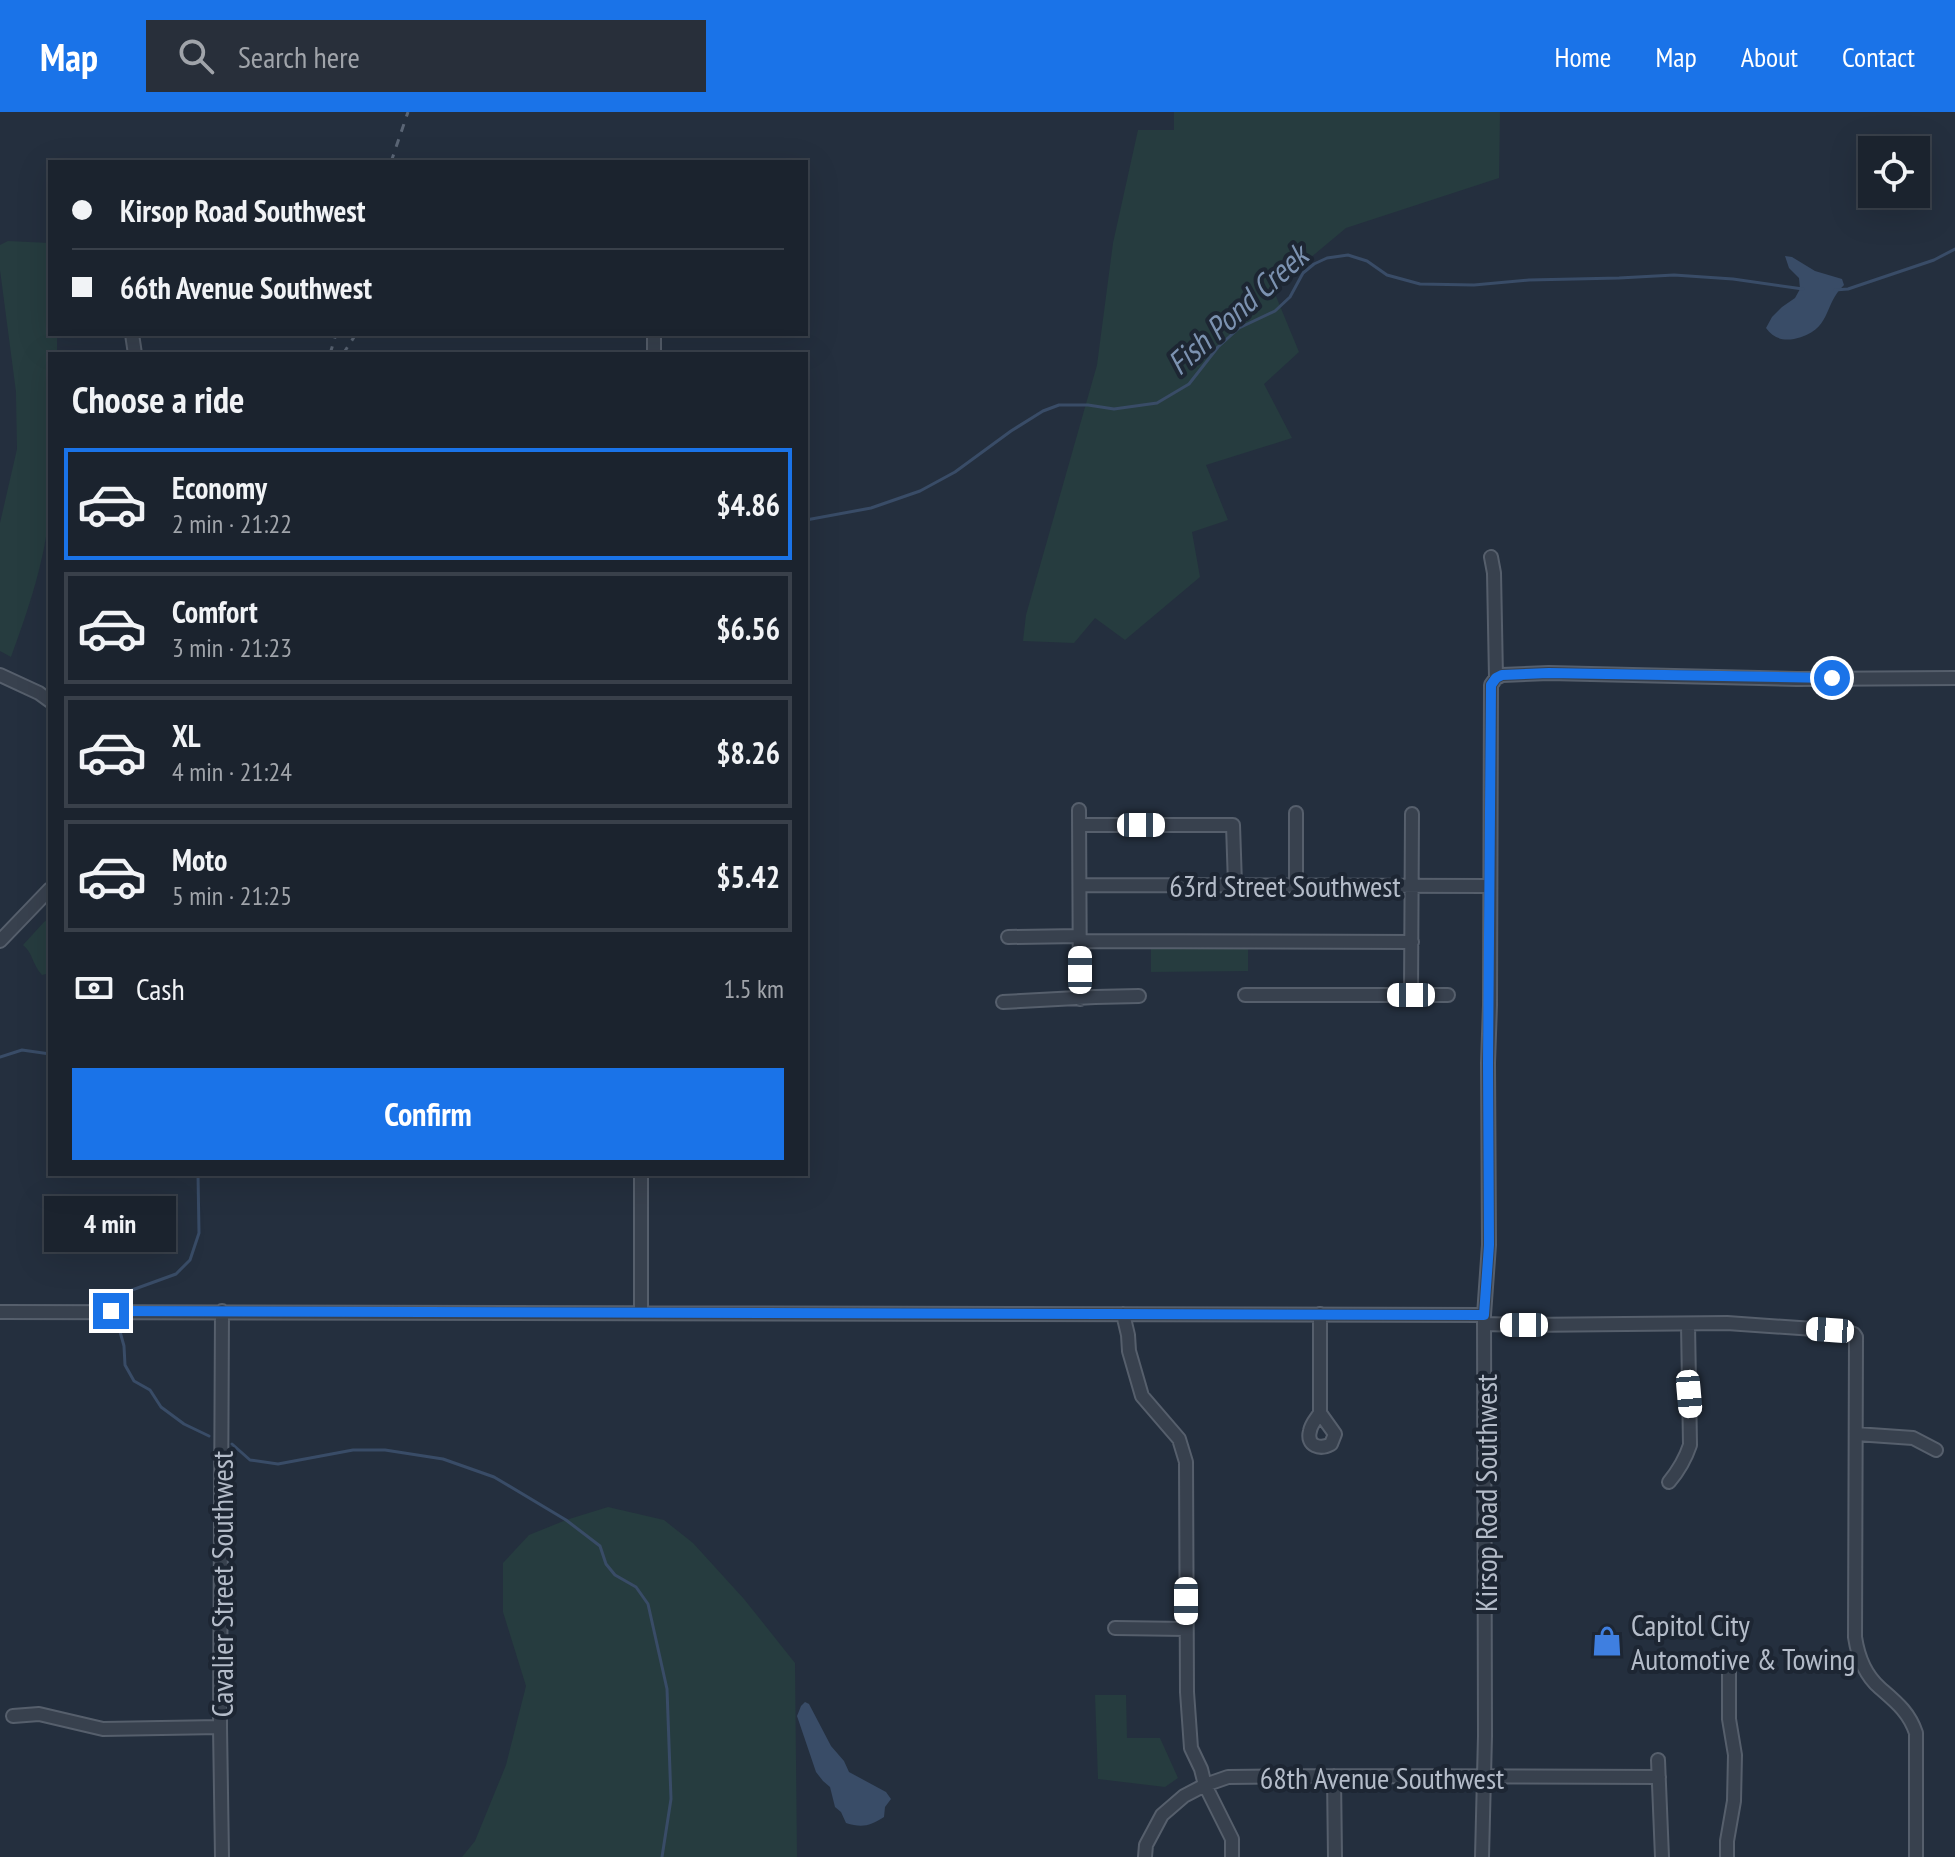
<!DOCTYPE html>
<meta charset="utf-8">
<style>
body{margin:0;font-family:"PT Sans Narrow",sans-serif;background:#282f3a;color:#f1f3f6;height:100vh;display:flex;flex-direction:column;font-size:30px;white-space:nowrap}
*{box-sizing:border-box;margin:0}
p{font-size:26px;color:#a0a4aa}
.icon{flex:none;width:44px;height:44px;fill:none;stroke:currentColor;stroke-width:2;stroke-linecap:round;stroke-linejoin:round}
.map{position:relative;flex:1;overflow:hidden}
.panel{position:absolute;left:48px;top:240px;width:760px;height:824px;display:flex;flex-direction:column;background:#1b232e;border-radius:0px;box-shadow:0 8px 32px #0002,0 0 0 2px #39404a}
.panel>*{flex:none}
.top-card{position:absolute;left:48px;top:48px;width:760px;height:176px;border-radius:0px;box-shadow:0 8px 32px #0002,0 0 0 2px #39404a;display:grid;align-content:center;height:176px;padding:0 24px;background:#1b232e}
.tools{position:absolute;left:1858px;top:24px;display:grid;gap:16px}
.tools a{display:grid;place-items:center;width:72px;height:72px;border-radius:0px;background:#1b232e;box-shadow:0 8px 32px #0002,0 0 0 2px #39404a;font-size:40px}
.end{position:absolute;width:36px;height:36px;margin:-18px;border:10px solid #1a73e8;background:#fff;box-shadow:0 0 0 4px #fff}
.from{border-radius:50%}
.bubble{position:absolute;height:56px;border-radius:0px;background:#1b232e;box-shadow:0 8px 32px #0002,0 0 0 2px #39404a;font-size:26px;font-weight:700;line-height:56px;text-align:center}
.car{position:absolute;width:24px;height:48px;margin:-24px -12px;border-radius:10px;box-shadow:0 0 6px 2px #0007;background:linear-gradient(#fff 24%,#345 0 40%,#fff 0 76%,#345 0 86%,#fff 0)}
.top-card b{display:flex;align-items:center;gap:28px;height:76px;font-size:30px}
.top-card b+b{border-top:2px solid #39404a}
.top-card i{width:20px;height:20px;background:#f1f3f6}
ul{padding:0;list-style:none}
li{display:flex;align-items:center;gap:24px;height:112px;margin:0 16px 12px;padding:0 8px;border:4px solid #39404a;border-radius:0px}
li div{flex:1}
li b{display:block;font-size:30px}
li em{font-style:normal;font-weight:700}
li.selected{border-color:#1a73e8}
li>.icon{width:72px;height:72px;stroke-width:1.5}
h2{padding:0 24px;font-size:36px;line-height:96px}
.pay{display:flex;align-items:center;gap:20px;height:88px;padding:0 24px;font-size:30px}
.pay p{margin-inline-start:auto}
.cta{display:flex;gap:16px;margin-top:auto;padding:16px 24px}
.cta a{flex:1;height:92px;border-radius:0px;background:#1a73e8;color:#fff;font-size:32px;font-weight:700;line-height:92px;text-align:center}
header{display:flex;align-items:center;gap:48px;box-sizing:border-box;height:112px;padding:0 40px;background:#1a73e8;color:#fff}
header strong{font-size:38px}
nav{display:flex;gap:44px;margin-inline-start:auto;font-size:28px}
.search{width:560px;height:72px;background:#282f3a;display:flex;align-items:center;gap:20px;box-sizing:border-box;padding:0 28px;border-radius:0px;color:#a0a4aa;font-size:30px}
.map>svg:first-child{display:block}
.green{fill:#263c3f}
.water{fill:#394c67}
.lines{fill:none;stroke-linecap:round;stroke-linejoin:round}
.stream{stroke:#394c67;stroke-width:3}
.minor-casing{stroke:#565f6c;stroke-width:16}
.minor{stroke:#38414e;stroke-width:12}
.rail{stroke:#5a6575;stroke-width:3;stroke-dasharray:8 8;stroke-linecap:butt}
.route{stroke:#1a73e8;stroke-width:10}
.labels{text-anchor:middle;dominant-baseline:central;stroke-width:8;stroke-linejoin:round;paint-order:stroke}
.street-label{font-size:30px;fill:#b4bcc9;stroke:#1d2633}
.poi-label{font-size:30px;fill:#b4bcc9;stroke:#1d2633;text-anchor:start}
.water-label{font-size:32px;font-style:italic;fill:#7c92b1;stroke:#1d2633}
</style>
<header>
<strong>Map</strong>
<div class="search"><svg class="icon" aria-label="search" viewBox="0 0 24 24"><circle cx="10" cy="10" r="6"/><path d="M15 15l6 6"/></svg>Search here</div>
<nav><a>Home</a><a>Map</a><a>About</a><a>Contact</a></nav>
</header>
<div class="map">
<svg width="1955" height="1745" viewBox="0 0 1955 1745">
<rect width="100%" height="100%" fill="#242f3e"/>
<!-- green -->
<path class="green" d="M1174 0H1500L1499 66 1346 116 1273 177 1299 240 1264 272 1292 326 1206 353 1228 408 1192 420 1200 465 1125 528 1095 506 1074 531 1023 529 1026 503 1097 253 1113 131 1138 18H1174Z
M8 129 50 131V222H57V242H50C50 291 53 341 50 390 47 443 29 496 11 545L0 539V411L17 337 16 280 0 158V133Z
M50 806V861L42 863C32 852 33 841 23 833L44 810Z
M1151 837H1248V859L1151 860Z
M608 1395 664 1408 693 1431 744 1487 795 1551 797 1745H462L475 1729 506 1653 526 1574 503 1500V1451L529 1423 566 1408Z
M1095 1583H1126L1127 1626H1160L1178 1666 1165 1675 1098 1667Z"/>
<!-- water -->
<path class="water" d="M1785 144 1792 145 1815 159 1842 167 1844 173C1822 194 1833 218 1794 227 1782 229 1773 226 1766 216L1772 205 1782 195 1795 186 1800 177 1799 166 1789 156Z
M805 1590 809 1592 831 1634 844 1649 849 1660 886 1680 891 1687 885 1695 884 1705C870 1714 862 1716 846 1711L841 1700 835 1695 830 1675 823 1669 816 1660 797 1604 801 1594Z"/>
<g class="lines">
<!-- stream -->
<path class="stream" d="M1835 178 1848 177 1934 148 1955 137
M806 408 871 396 920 379 955 360 1011 319 1043 299 1059 293H1088L1114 297 1157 291 1189 272 1218 235 1239 216 1275 199 1290 185 1303 161 1314 152 1327 146 1348 143 1367 149 1387 163 1420 172 1474 173 1529 168 1619 166 1674 163 1733 167 1803 177
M0 945 22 938 50 942
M118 1191 121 1182 176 1162 190 1148 199 1121 198 1062
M117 1209 124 1234 125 1253 134 1269 150 1278 161 1295 184 1312 209 1324
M232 1332 250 1348 278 1352 353 1338H385L443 1347 494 1365 566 1408 600 1434 606 1452 615 1463 636 1475 648 1492 667 1577 671 1687 662 1745"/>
<!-- minor casing -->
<g class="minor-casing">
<path id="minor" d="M132 222 135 242
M654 242V222
M1491 445 1494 461 1496 566
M0 563 39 581 50 589
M1079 698 1080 887
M1296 701V772
M1079 713H1233L1235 772
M1080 773 1490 774
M1008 825 1080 824
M0 829 50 777
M1080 829 1412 830
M1245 883H1448
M1411 883 1412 702
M1003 890 1095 885 1139 884
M222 1199 220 1615 222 1745
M0 1200 1484 1203
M641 1201V1062
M1123 1202 1128 1223 1129 1239 1142 1284 1179 1327 1186 1350 1187 1580 1191 1636 1201 1657 1205 1673 1232 1727V1745
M1320 1202V1301
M1484 1212 1524 1213 1727 1211 1843 1219 1854 1222 1856 1225 1855 1525C1858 1545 1865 1563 1880 1576 1896 1590 1909 1600 1916 1621V1745
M1320 1301 1335 1322 1331 1332C1320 1338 1306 1334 1310 1319 1311 1312 1317 1306 1320 1301Z
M1856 1322 1913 1326 1936 1338
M1669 1370C1679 1358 1685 1348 1690 1333L1688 1212
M1115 1516 1186 1517
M13 1604 39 1602 103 1617 220 1615
M1658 1648 1662 1745
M1334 1664 1335 1745
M1145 1745 1146 1733 1162 1703 1184 1684 1205 1673 1228 1665 1334 1664 1659 1665
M1482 1745 1485 1624 1484 1203 1489 1133 1488 951 1490 893 1491 573 1496 566 1502 563 1549 561 1797 567 1955 566
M1727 1745V1729L1734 1689 1735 1643 1729 1607V1560"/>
</g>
<!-- minor -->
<use href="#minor" class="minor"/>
<!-- rail -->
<path class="rail" d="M391 50 408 0
M330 242 336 222
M343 242 356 222"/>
</g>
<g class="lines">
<!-- route -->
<path class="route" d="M111 1199 1484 1203 1489 1133 1488 951 1491 573 1496 566 1502 563 1549 561 1832 566"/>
</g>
<!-- icons -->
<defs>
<g id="shop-bare" transform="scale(2.4)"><path d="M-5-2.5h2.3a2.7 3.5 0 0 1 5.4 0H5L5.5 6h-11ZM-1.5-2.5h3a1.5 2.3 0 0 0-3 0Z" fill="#3f7fe0" stroke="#1d2633" stroke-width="2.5" paint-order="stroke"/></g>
</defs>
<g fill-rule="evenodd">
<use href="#shop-bare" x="1607" y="1529"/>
</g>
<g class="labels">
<!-- street labels -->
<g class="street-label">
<text x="1285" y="773">63rd Street Southwest</text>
<text transform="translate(1485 1381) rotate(-90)">Kirsop Road Southwest</text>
<text transform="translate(221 1472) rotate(-90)">Cavalier Street Southwest</text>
<text x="1382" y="1665">68th Avenue Southwest</text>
</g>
<!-- poi labels -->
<g class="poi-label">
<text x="1631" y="1512">Capitol City<tspan x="1631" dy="34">Automotive &amp; Towing</tspan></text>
</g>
<!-- water labels -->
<g class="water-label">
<text transform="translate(1237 197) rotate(-42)">Fish Pond Creek</text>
</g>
</g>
</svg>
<div class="tools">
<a><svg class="icon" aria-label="locate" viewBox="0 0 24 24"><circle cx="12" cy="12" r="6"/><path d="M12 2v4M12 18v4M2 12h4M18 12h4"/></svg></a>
</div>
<i class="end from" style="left:1832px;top:566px"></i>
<i class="end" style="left:111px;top:1199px"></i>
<div class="bubble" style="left:44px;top:1084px;width:132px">4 min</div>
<i class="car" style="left:1141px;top:713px;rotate:90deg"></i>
<i class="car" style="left:1080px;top:858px;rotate:0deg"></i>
<i class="car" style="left:1411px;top:883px;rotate:270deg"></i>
<i class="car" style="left:1524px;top:1213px;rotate:270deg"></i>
<i class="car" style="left:1830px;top:1218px;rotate:274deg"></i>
<i class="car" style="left:1689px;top:1282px;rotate:175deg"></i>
<i class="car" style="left:1186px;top:1489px;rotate:180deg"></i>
<div class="top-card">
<b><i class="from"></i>Kirsop Road Southwest</b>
<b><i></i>66th Avenue Southwest</b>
</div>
<section class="panel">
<h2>Choose a ride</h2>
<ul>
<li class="selected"><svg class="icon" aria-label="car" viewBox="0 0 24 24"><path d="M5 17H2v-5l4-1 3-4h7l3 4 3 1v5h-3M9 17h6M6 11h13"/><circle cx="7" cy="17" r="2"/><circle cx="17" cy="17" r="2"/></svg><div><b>Economy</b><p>2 min · 21:22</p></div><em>$4.86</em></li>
<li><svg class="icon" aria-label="car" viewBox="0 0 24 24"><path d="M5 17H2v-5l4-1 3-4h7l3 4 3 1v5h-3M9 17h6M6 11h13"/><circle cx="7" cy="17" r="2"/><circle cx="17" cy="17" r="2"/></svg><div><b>Comfort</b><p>3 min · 21:23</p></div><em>$6.56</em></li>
<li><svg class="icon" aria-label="car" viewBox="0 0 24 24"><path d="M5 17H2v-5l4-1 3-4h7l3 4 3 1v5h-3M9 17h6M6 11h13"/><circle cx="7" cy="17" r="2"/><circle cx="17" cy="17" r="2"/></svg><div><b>XL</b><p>4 min · 21:24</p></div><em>$8.26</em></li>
<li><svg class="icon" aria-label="car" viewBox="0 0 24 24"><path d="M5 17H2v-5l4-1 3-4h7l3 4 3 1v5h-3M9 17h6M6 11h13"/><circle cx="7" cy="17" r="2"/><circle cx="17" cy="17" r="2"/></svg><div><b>Moto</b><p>5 min · 21:25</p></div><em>$5.42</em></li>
</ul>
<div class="pay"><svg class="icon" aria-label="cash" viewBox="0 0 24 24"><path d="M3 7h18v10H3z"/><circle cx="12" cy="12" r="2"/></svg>Cash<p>1.5 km</p></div>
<div class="cta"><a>Confirm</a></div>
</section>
</div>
